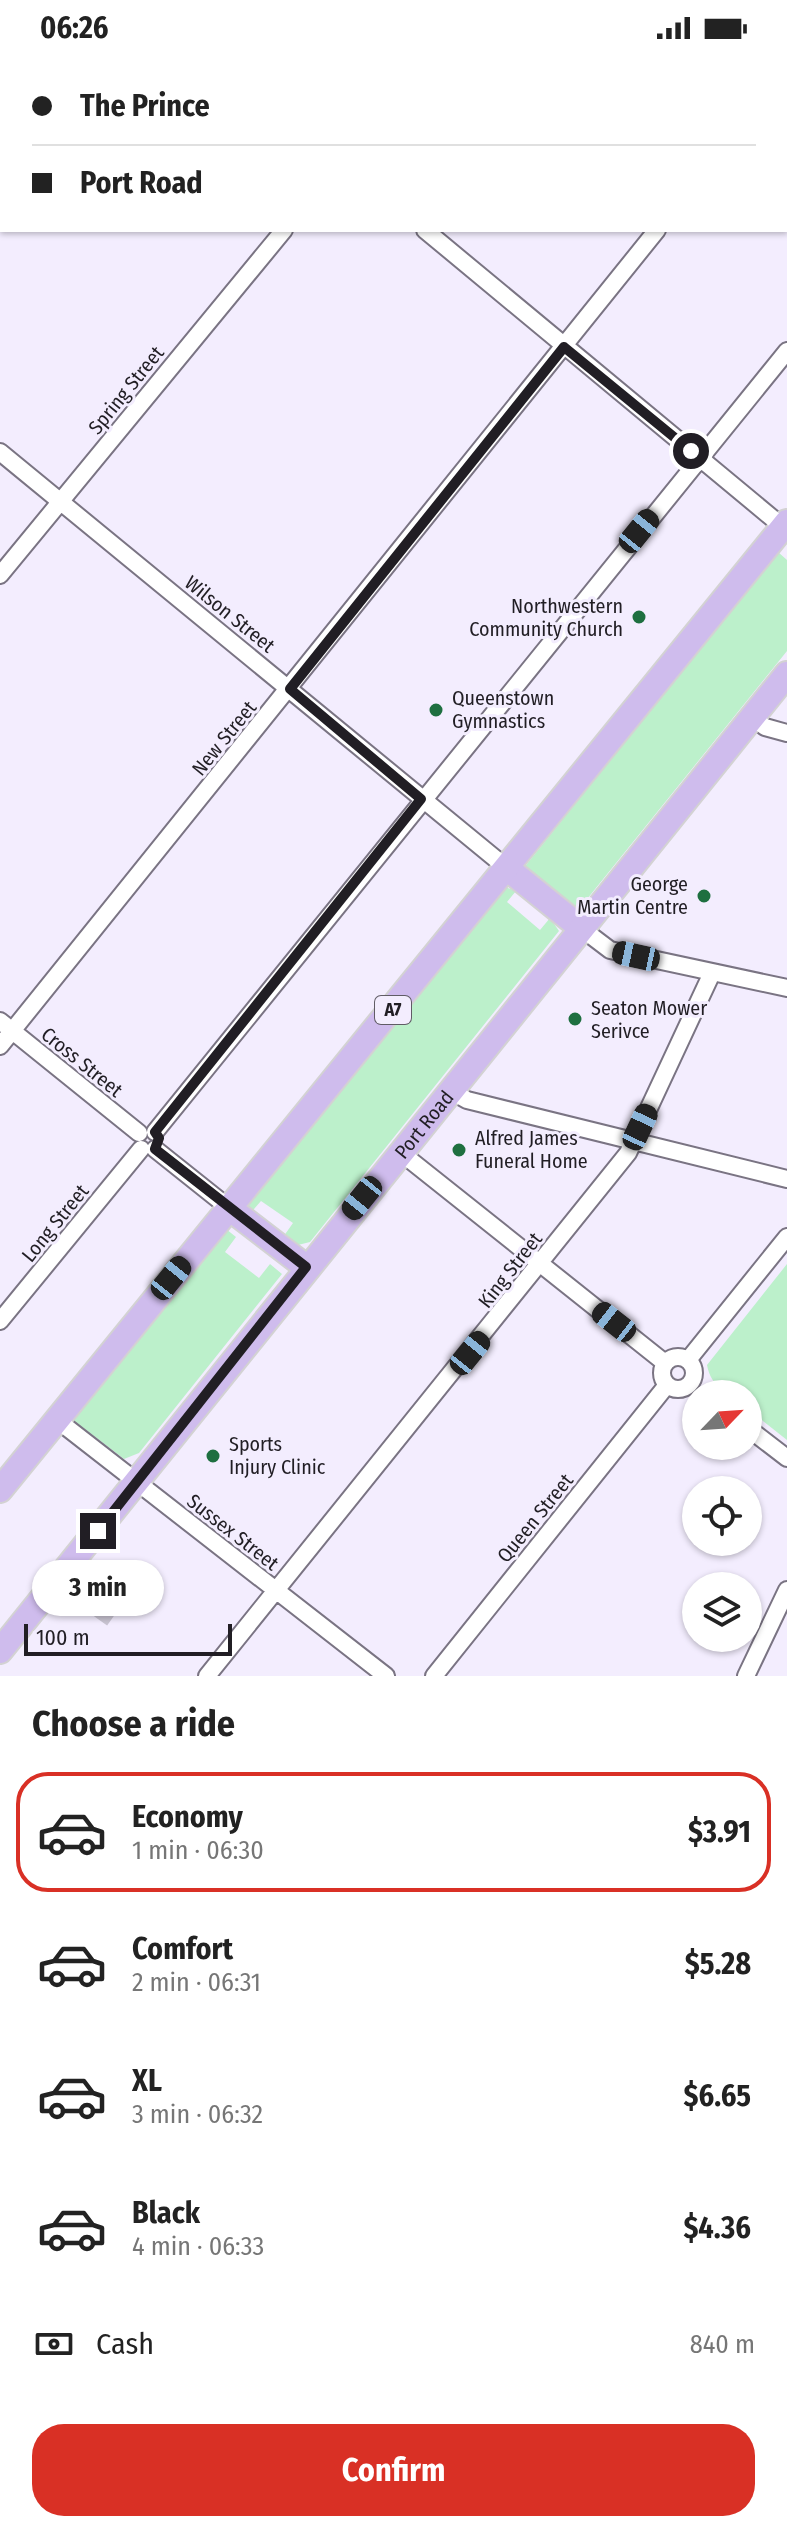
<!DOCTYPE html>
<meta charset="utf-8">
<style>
body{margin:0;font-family:"Fira Sans Condensed",sans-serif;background:#f2f2f2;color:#222;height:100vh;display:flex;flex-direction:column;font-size:30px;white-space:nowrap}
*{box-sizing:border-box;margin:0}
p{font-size:26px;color:#767676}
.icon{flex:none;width:44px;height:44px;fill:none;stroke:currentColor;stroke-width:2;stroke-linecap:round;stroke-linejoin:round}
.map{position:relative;height:1620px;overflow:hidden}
.panel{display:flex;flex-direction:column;background:#fff;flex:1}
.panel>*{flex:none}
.banner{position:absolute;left:0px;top:0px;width:788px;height:176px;box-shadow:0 2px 6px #0004;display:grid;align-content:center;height:176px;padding:0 32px;background:#fff}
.needle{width:52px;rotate:65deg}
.controls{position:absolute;left:682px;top:1324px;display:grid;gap:16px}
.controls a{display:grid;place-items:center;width:80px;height:80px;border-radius:50%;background:#fff;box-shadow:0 2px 6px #0004;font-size:40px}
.scale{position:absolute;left:24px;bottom:20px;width:208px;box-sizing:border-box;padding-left:8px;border:4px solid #211e24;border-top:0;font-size:22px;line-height:28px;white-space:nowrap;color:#211e24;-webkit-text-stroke:6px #f3edfe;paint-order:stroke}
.end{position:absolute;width:36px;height:36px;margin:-18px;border:10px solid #211e24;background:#fff;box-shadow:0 0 0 4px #fff}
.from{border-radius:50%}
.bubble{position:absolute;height:56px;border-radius:28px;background:#fff;box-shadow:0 2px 6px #0004;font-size:26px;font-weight:700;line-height:56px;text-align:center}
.car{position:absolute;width:24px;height:48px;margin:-24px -12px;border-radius:10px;box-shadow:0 0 6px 2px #0007;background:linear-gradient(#222 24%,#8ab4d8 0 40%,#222 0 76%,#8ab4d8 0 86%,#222 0)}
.banner b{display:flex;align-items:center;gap:28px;height:76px;font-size:30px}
.banner b+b{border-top:2px solid #e0e0e0}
.banner i{width:20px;height:20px;background:#222}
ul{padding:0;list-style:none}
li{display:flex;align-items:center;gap:24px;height:120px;margin:0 16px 12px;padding:0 16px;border:4px solid transparent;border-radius:32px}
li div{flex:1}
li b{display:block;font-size:30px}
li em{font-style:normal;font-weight:700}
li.active{border-color:#d93025}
li>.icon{width:72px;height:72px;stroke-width:1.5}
h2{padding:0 32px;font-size:36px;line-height:96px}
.pay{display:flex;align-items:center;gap:20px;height:88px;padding:0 32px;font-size:30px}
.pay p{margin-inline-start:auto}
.cta{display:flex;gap:16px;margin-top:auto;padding:16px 32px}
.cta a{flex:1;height:92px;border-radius:32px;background:#d93025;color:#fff;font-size:32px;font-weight:700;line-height:92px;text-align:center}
.status{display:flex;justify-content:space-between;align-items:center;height:56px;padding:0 40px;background:#fff;direction:ltr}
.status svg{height:22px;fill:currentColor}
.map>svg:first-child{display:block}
.green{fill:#bcf0cb}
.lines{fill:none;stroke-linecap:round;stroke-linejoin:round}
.minor-tunnel{stroke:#c9c4d2;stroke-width:16;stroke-dasharray:16 8;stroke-linecap:butt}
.minor-casing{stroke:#7a7483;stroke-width:20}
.highway-casing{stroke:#d3d2d3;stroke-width:28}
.minor{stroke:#fff;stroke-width:16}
.highway{stroke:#cfbced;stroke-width:24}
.route{stroke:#211e24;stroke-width:10}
.poi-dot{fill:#1e6f40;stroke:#f3edfe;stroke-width:3}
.labels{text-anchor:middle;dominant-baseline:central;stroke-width:6;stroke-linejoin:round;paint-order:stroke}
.shield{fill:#f3edfe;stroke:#605c65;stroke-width:2}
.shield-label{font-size:18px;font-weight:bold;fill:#211e24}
.street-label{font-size:20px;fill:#211e24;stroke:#f3edfe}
.poi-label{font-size:20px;fill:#211e24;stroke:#f3edfe;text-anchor:start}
</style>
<div class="status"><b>06:26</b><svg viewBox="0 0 49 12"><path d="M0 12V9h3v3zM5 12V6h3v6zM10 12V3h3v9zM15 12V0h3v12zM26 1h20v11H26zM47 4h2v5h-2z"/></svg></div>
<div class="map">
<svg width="787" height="1620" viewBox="0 0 787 1620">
<rect width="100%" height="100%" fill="#f3edfe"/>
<!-- green -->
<path class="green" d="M778 496 787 504V595L583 848 572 852 524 815 526 809Z
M505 831 516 835 507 846 540 874 550 862 559 875 310 1186 294 1190 281 1184 293 1167 261 1145 248 1160 243 1151Z
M226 1173 236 1181 225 1196 259 1222 270 1208 282 1218 139 1397 124 1403 73 1364Z
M787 1208V1384L748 1353V1338C728 1338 711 1332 707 1309Z"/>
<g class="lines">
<!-- minor-tunnel -->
<path class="minor-tunnel" d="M79 1540 116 1566"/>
<!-- minor casing -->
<g class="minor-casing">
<path id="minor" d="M767 0 773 2
M40 2 41 0
M365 2 366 0
M786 13 787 12
M0 51 2 49
M425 174 783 471
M0 396 508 813
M0 519 284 174
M752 661 765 671 787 677
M581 872 610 894 787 932
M0 965 139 1077
M0 990 657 174
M451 1035 467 1044 787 1123
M155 1076 787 295
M155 1093 229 1152
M400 1096 665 1307
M0 1265 141 1093
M662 1317a16 16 0 1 1 32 0a16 16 0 1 1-32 0Z
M688 1304 787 1181
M56 1363 386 1620
M748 1372 787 1402
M59 1524 79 1540
M207 1620 628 1097 712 917
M434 1620 667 1329
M746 1620 787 1534"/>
</g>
<!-- highway casing -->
<g class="highway-casing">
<g id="highway">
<path d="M508 813 581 872"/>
<path d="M229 1152 306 1211"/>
<path d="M0 1434 787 466"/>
<path id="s1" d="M0 1595 787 618"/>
</g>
</g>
<!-- minor -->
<use href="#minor" class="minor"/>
<!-- highway -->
<use href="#highway" class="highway"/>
</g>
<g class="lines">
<!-- route -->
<path class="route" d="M98 1475 306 1211 155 1093 159 1082 155 1076 421 743 290 633 564 291 691 395"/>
</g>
<!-- markers -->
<g class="poi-dot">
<circle cx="639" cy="561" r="8"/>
<circle cx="436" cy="654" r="8"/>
<circle cx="704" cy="840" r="8"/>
<circle cx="575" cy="963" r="8"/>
<circle cx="459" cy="1094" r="8"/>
<circle cx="213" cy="1400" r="8"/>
</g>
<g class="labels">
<!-- shield labels -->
<rect class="shield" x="375" y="940" width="36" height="28" rx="6"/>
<g class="shield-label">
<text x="393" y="954">A7</text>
</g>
<!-- street labels -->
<g class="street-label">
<text transform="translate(126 334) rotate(-51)">Spring Street</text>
<text transform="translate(230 558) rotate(39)">Wilson Street</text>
<text transform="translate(224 682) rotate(-51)">New Street</text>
<text transform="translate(82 1006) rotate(39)">Cross Street</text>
<text stroke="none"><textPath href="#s1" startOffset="676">Port Road</textPath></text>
<text transform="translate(55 1167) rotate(-51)">Long Street</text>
<text transform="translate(510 1214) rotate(-52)">King Street</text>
<text transform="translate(535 1462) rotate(-51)">Queen Street</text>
<text transform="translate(233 1476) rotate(38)">Sussex Street</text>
</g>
<!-- poi labels -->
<g class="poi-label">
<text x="623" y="550" text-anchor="end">Northwestern<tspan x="623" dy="23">Community Church</tspan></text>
<text x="452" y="642">Queenstown<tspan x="452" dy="23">Gymnastics</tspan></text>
<text x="688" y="828" text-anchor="end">George<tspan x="688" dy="23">Martin Centre</tspan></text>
<text x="591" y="952">Seaton Mower<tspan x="591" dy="23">Serivce</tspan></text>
<text x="475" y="1082">Alfred James<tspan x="475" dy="23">Funeral Home</tspan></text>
<text x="229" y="1388">Sports<tspan x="229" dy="23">Injury Clinic</tspan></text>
</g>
</g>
</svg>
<div class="controls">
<a><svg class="needle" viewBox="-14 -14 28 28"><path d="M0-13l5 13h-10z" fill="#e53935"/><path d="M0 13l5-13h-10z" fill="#767676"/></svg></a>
<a><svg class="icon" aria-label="locate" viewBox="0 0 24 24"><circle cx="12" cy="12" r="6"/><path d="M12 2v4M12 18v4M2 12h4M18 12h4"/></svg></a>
<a><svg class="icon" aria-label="layers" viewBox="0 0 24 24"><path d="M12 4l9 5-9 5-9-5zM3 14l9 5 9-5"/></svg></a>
</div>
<div class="scale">100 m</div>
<i class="end from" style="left:691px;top:395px"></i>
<i class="end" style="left:98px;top:1475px"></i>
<div class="bubble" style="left:32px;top:1504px;width:132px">3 min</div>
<i class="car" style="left:639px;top:475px;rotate:39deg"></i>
<i class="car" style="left:636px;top:900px;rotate:282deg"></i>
<i class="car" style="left:640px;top:1071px;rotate:25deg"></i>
<i class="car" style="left:362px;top:1142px;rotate:219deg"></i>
<i class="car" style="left:171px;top:1222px;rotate:39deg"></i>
<i class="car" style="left:614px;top:1266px;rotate:308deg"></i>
<i class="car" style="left:470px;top:1297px;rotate:39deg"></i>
<div class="banner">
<b><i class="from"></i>The Prince</b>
<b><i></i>Port Road</b>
</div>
</div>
<section class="panel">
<h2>Choose a ride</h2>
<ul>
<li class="active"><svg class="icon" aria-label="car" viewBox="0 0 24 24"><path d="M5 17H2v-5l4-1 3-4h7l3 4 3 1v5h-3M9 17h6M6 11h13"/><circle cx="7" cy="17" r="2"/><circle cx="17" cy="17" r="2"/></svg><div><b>Economy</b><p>1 min · 06:30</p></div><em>$3.91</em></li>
<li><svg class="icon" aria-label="car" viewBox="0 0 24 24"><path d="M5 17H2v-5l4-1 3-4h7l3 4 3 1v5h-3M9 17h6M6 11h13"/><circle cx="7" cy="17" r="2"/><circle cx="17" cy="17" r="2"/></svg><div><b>Comfort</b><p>2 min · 06:31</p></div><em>$5.28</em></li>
<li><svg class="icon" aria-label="car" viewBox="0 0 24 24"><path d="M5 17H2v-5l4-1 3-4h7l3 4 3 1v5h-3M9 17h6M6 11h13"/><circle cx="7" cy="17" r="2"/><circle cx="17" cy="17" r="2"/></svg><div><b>XL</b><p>3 min · 06:32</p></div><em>$6.65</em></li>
<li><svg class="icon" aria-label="car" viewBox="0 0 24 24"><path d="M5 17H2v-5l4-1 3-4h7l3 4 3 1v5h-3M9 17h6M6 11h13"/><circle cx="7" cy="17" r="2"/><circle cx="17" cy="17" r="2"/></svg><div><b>Black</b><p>4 min · 06:33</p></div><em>$4.36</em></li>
</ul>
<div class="pay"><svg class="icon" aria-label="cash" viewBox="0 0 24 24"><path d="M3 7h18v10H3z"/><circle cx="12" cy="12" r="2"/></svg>Cash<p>840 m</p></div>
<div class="cta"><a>Confirm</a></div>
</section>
